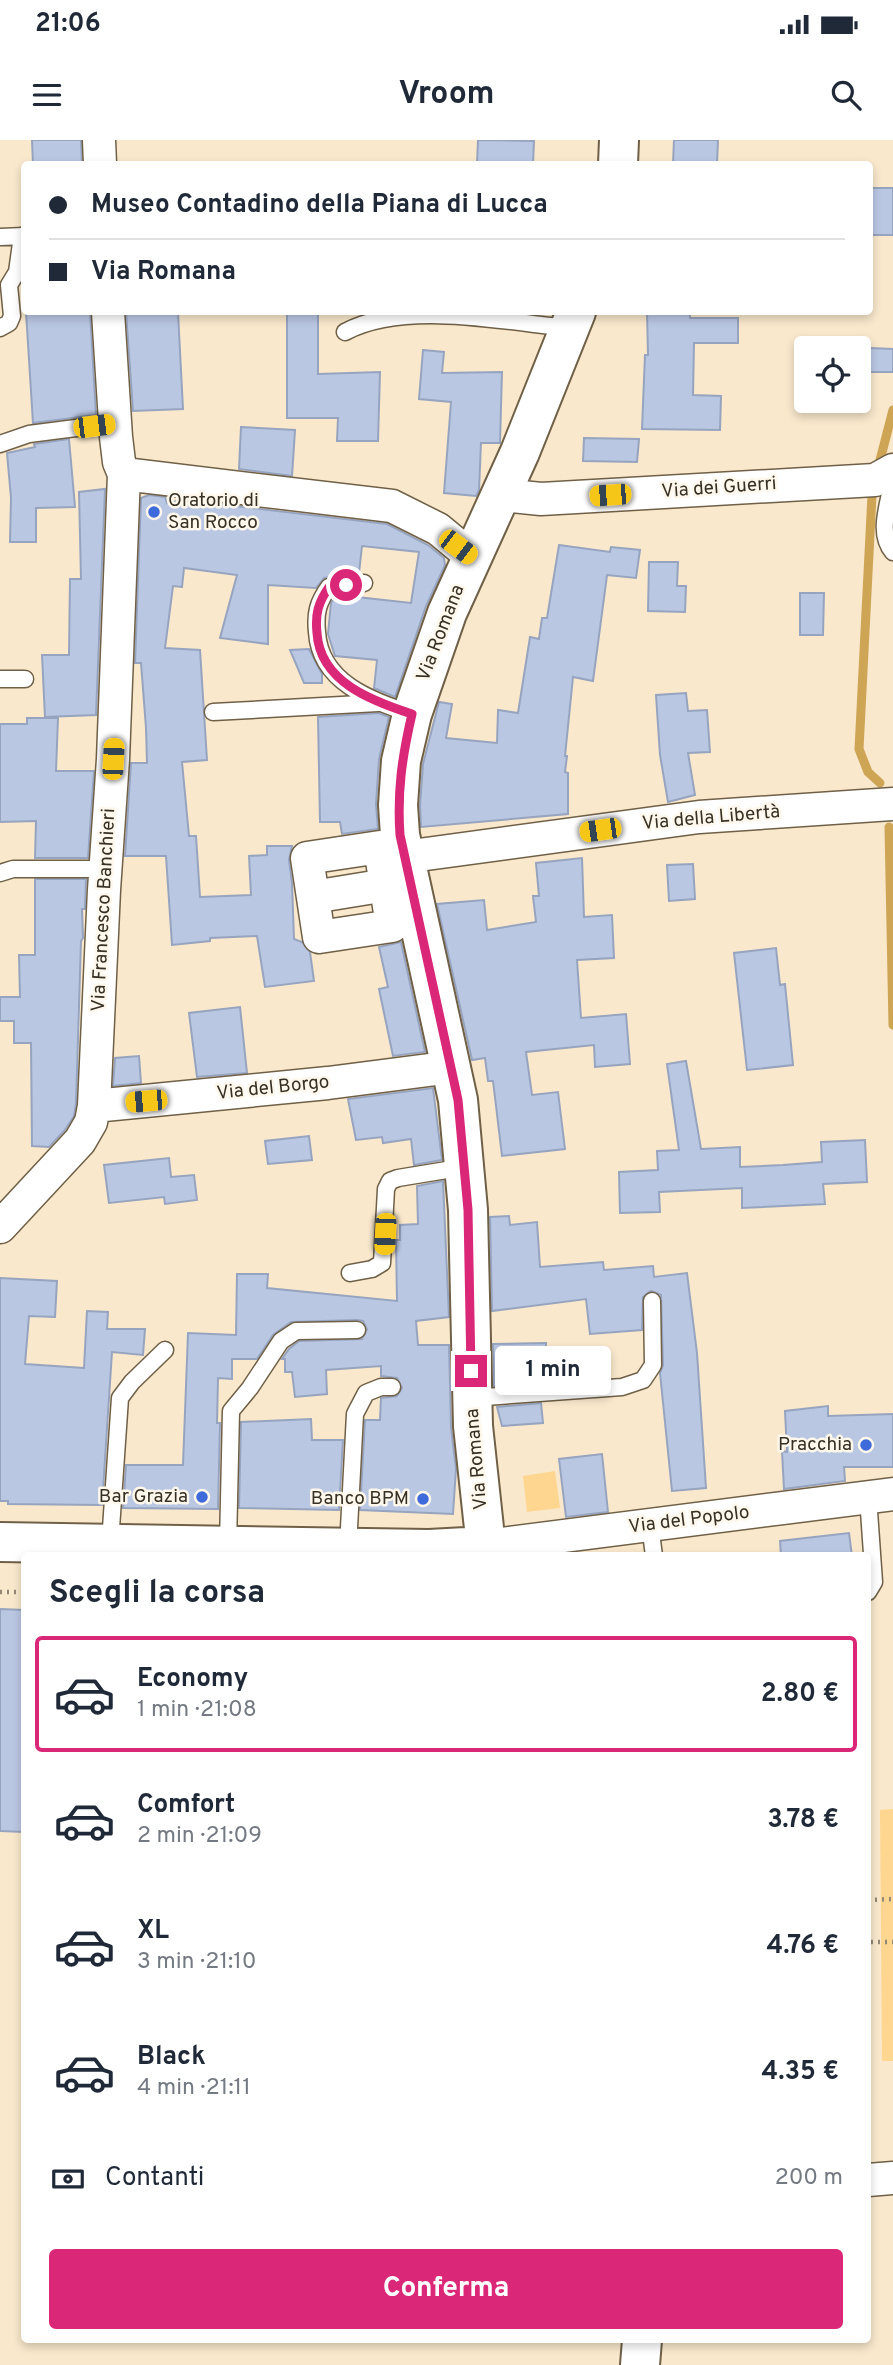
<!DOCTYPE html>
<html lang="it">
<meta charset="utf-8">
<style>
body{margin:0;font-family:Overpass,sans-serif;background:#f6f6f7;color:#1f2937;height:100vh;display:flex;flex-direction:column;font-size:26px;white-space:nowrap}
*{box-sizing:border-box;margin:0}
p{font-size:23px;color:#747a83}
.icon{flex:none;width:38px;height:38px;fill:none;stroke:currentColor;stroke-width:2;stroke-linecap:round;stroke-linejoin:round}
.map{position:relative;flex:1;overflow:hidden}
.panel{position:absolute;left:21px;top:1412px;width:850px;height:791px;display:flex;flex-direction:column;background:#fff;border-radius:7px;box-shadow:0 4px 10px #0003}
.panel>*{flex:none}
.top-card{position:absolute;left:21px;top:21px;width:852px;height:154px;border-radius:7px;box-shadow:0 4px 10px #0003;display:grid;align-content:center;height:154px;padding:0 28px;background:#fff}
.tools{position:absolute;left:794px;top:196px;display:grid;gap:14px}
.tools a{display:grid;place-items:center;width:77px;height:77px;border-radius:7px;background:#fff;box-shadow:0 4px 10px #0003;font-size:35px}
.end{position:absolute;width:32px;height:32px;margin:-16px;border:9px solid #db2777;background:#fff;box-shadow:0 0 0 4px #fff}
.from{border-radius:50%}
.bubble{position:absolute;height:49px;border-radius:7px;background:#fff;box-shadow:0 4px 10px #0003;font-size:23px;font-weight:700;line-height:49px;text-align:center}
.car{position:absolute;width:21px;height:42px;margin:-21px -10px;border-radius:9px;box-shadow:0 0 5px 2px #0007;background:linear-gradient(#f5c518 24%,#345 0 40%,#f5c518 0 76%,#345 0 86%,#f5c518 0)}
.top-card b{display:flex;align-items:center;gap:24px;height:66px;font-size:26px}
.top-card b+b{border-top:2px solid #e0e1e3}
.top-card i{width:18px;height:18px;background:#1f2937}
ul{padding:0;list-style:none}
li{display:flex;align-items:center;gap:21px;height:116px;margin:0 14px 10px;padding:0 14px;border:4px solid transparent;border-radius:7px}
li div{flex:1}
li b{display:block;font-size:26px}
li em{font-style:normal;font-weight:700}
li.current{border-color:#db2777}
li>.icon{width:63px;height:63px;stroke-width:1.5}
h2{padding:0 28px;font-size:32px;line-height:84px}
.pay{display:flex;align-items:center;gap:18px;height:77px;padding:0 28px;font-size:26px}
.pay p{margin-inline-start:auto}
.action{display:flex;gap:14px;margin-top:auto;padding:14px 28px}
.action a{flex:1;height:80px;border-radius:7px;background:#db2777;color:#fff;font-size:28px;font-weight:700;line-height:80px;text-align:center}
.status{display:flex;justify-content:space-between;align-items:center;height:49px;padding:0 35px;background:#fff;direction:ltr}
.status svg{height:19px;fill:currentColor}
header{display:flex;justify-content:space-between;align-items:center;height:91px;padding:0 28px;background:#fff;font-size:32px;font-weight:700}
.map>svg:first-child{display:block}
.green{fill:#fed690}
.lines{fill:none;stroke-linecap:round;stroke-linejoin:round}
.stream{stroke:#cea455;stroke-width:9}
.building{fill:#bac7e3;stroke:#97a4bf;stroke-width:2}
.service-casing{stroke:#6f6047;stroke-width:19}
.minor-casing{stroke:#6f6047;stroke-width:35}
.tertiary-casing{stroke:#6f6047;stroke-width:42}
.path{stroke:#948975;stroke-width:4.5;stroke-dasharray:2 5;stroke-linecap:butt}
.service{stroke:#fff;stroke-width:16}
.minor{stroke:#fff;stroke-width:32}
.tertiary{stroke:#fff;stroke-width:38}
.route{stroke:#db2777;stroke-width:9}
.poi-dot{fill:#3f6adb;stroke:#fef7eb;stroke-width:2.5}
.labels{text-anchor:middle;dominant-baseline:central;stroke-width:5;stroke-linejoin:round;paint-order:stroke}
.street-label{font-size:19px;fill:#363025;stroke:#fef7eb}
.poi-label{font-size:19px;fill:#363025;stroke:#fef7eb;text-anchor:end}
</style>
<div class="status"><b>21:06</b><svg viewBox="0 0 49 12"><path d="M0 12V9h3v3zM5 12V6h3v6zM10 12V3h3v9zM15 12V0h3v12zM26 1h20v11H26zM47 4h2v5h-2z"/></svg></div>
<header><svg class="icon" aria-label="menu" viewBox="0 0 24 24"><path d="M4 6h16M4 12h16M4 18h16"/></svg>Vroom<svg class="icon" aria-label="search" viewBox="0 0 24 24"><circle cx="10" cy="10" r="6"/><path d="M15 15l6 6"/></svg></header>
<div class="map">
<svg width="893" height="2225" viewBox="0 0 893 2225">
<rect width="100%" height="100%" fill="#f9e8cc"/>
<!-- green -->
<path class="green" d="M555 1331 560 1368 527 1372 523 1336Z
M893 1669V1921H882L880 1670Z"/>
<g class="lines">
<!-- stream -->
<path class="stream" d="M878 328 893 270
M872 355 859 609 868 632 880 643
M889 687 893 885"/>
</g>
<!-- building -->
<path class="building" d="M32 0H81L82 24H33Z
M478 0 534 1 533 24H477Z
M674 0H718L717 24H673Z
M870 48H893V95H870Z
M26 172H90L96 275 33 283Z
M126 172 178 173 183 269 133 271Z
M287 172H318V234L380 232 378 301H337L338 278H287Z
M647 172H690V178H738V203H694L693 255 721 256 720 290 642 289 645 215H648Z
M870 208 893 209V232H869Z
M423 210 444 212 442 233 502 232 500 303H481L479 350 476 356 444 353 451 262 419 259Z
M241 287 295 290 292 336 239 329Z
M584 298 639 299 637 322 583 321Z
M69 299 75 367 36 368V402H10L11 358 7 313 35 307 34 304Z
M105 349 96 575 45 577 42 515H69L70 439H81L79 352Z
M149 355 165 357 167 363 183 360 387 384 428 405 444 418 445 425 426 466 395 557 374 548 377 520 335 516 328 494 331 463 335 457 357 454V457L411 463 419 412 362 406 359 433 324 438 316 448 268 445V504L220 498 237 435 184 428 182 447 173 446 165 508 200 510 207 620 182 622 189 696H196L200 757 251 755 249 716 267 715V706H292L289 720 292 743 294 799 302 802 310 812 314 841 265 847 257 796 210 798V801L172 805 166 716H125L131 623H147L146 588 141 523H135L141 358Z
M559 405 610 412 611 407 640 410 636 438 607 435 593 541 573 537 565 616H567L565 632 568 633V674L421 687 420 665 423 624 439 562 452 564 446 598 497 603 498 570 518 573 530 497 539 499 542 478H547Z
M649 422H678L677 446H686L685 472 648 471Z
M800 453H824L823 495H800Z
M309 509 322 534V543H304L290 510Z
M686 553 688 571 707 570 710 612 688 613 695 655 668 662 660 615 656 555Z
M379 573 389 577 379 619 376 664 378 689 342 694 340 682H320L318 577Z
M27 578H58L56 631H94L88 718H35L36 681 0 682V584H27Z
M582 718 584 777 612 775 614 818 577 820 581 878 626 874 630 924 595 927 594 905 526 912 532 955 558 952 565 1009 502 1016 493 941H488L485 918 472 920 437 764 484 760 487 790 536 782 533 756H539L536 723Z
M693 724 695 759 669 761 667 725Z
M35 739H86L85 769H82L83 798 81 801 76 964 74 976 65 990 49 1007 32 1006 31 903H14V881H0V857H20L19 815H35Z
M401 802 425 912 393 916 379 849 388 847 379 807Z
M776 808 780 845 785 844 793 925 747 930 734 813Z
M240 867 247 933 197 937 189 873Z
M139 916 141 943 113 946 115 918Z
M686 921 701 1009 740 1007V1027L783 1025 822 1022 821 1002 865 1000 867 1042 823 1044 825 1064 742 1068V1048L659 1052 660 1072 620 1073 619 1032 658 1030 657 1011 679 1010 667 924Z
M433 948 442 1020 414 1025 411 999 383 1003 382 997 356 1000 348 959Z
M309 996 312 1020 268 1024 265 1001Z
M169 1018 171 1037 194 1035 197 1060 165 1064 164 1057 109 1063 104 1025Z
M443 1041 449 1177 416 1181 418 1205H449L451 1287 456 1329 453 1374 360 1370 365 1280H380L381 1258 397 1256 402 1248 397 1238 381 1236V1226L326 1230 327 1254 295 1257 292 1232H285V1219H282L289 1209 299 1201 362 1199 367 1189 363 1181 357 1180 291 1182 273 1195 257 1219H232V1239L218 1238 217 1283H220L218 1369 123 1368 126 1325H183L188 1193 236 1195 237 1134H268L267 1148 397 1161 396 1100H400V1085L418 1084 417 1046Z
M509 1076 510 1085 537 1082 540 1127 603 1122 604 1130 653 1126 654 1137 687 1133 697 1213 706 1348 672 1351 660 1233 663 1225 661 1155 651 1151 643 1157 642 1190 590 1194 586 1159 492 1171 490 1077Z
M0 1138 57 1141 55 1177 29 1176 25 1224 84 1228 87 1171 108 1172 107 1189H145L143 1215 112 1212 102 1365 8 1364V1361H0Z
M546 1203 545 1242 494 1246 493 1204Z
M541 1263 543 1283 502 1286 497 1267Z
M828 1266V1276L893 1274V1327H844L845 1341 784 1349 782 1311 787 1312 785 1271Z
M311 1279 312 1300H343L339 1370 239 1368 241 1282Z
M602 1314 608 1372 566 1377 559 1319Z
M849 1393 852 1416H781L780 1401Z
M0 1469 24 1470V1692L0 1691Z"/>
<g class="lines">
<!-- service casing -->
<g class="service-casing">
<path id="service" d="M0 97 24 96
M0 188 9 183 12 176 9 145 17 132 22 96
M345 192C405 160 503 182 570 188
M0 304 29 294 115 283
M893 338C890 362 876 392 893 412
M364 443 329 447C318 462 315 473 317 492 320 542 370 560 412 574
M0 539H25
M213 572 378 563
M0 733 13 729H106
M350 1133 372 1129 382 1123 386 1049 390 1041 398 1038 465 1027
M471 1258 622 1247 643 1240 653 1225 652 1161
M650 1385 654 1416
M110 1403 120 1258 132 1242 165 1210
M228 1405 231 1271 250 1248 281 1201 296 1191 357 1190
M348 1407 355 1274 366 1253 381 1247H392
M868 1452 874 1442 868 1357"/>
</g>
<!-- minor casing -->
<g class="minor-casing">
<path id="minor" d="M99 0 100 24
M108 172 116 297 119 322 124 334 392 366 438 389 472 417
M501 355 541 359 875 340 893 330
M380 707 392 786 319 797 307 718Z
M404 717 699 677 893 664
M319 756 405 742
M94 966 328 943 452 927
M0 1087 80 1001 91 982 94 966 104 750 113 619 124 334
M485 1406 893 1354
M868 2040 893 2038"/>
</g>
<!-- tertiary casing -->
<g class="tertiary-casing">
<path id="tertiary" d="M618 24 619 0
M0 1402 429 1409 485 1406
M487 1416 473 1286 468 1070 458 960 400 695 398 665 401 621 412 574 447 473 520 312 576 172
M640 2225 642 2200"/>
</g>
<!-- path -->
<path class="path" d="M0 1452H24
M868 1760 893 1759
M871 1802H893"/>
<!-- service -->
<use href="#service" class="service"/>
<!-- minor -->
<use href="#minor" class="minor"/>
<!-- tertiary -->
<use href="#tertiary" class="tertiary"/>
</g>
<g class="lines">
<!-- route -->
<path class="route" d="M346 445 329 447C318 463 315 474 317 493 320 542 372 561 412 574 402 617 397 652 400 695L458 960 468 1070 471 1231"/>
</g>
<!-- markers -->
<g class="poi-dot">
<circle cx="154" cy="372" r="7"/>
<circle cx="866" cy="1305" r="7"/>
<circle cx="202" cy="1357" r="7"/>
<circle cx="423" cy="1359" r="7"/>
</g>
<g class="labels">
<!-- street labels -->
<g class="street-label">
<text transform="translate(719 348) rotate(-4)">Via dei Guerri</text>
<text transform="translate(441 493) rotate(-69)">Via Romana</text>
<text transform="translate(711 678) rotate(-5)">Via della Libertà</text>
<text transform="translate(104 770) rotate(-87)">Via Francesco Banchieri</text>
<text transform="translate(273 948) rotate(-6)">Via del Borgo</text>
<text transform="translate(477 1319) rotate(-95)">Via Romana</text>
<text transform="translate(689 1380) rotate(-7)">Via del Popolo</text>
</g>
<!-- poi labels -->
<g class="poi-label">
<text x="168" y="361" text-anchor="start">Oratorio di<tspan x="168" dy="22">San Rocco</tspan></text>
<text x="852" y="1305">Pracchia</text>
<text x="188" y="1357">Bar Grazia</text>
<text x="409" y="1359">Banco BPM</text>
</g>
</g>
</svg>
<div class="tools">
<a><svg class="icon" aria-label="locate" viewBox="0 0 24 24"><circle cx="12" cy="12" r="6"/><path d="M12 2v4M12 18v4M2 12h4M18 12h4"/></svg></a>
</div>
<i class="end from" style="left:346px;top:445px"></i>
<i class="end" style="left:471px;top:1231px"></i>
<div class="bubble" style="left:495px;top:1206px;width:116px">1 min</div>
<i class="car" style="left:94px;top:286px;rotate:83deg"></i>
<i class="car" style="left:610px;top:355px;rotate:266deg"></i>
<i class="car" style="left:458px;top:407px;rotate:127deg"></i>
<i class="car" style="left:113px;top:619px;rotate:3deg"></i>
<i class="car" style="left:600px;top:690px;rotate:262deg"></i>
<i class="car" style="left:146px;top:961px;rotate:265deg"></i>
<i class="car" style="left:385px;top:1094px;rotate:183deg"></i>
<div class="top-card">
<b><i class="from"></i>Museo Contadino della Piana di Lucca</b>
<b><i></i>Via Romana</b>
</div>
<section class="panel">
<h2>Scegli la corsa</h2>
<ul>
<li class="current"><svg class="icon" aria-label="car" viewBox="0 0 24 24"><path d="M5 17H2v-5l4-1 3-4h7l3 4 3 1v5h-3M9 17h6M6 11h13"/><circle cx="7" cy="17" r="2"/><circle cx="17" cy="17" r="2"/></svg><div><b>Economy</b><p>1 min · 21:08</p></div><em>2.80 €</em></li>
<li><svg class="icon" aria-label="car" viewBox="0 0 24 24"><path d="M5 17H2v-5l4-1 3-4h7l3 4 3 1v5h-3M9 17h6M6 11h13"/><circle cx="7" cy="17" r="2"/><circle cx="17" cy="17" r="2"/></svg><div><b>Comfort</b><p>2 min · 21:09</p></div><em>3.78 €</em></li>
<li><svg class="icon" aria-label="car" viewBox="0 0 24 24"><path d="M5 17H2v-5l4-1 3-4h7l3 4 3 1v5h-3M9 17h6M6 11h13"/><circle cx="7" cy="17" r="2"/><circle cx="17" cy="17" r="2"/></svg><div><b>XL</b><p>3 min · 21:10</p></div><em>4.76 €</em></li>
<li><svg class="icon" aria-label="car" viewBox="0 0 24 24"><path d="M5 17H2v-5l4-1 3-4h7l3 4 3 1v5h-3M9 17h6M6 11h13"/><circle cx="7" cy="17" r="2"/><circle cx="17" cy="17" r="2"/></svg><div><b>Black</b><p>4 min · 21:11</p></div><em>4.35 €</em></li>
</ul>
<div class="pay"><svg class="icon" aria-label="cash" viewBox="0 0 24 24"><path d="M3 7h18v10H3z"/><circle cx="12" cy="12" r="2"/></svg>Contanti<p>200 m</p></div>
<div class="action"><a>Conferma</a></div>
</section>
</div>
